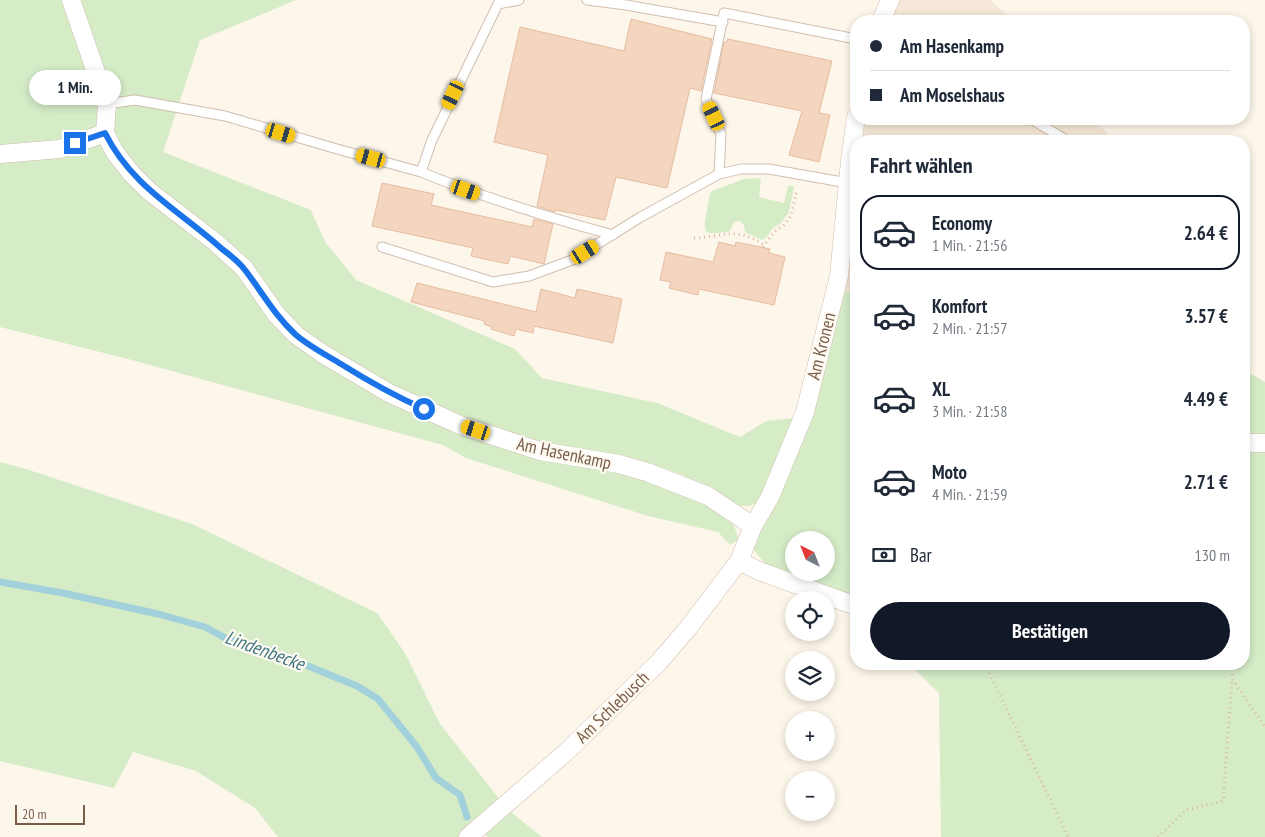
<!DOCTYPE html>
<html lang="de">
<meta charset="utf-8">
<style>
body{margin:0;font-family:"PT Sans Narrow",sans-serif;background:#f6f6f7;color:#1f2937;height:100vh;display:flex;flex-direction:column;font-size:19px;white-space:nowrap}
*{box-sizing:border-box;margin:0}
p{font-size:16px;color:#747a83}
.icon{flex:none;width:28px;height:28px;fill:none;stroke:currentColor;stroke-width:2;stroke-linecap:round;stroke-linejoin:round}
.map{position:relative;flex:1;overflow:hidden}
.panel{position:absolute;left:850px;top:135px;width:400px;height:535px;display:flex;flex-direction:column;background:#fff;border-radius:20px;box-shadow:0 2px 8px #0003}
.panel>*{flex:none}
.top-card{position:absolute;left:850px;top:15px;width:400px;height:110px;border-radius:20px;box-shadow:0 2px 8px #0003;display:grid;align-content:center;height:110px;padding:0 20px;background:#fff}
.needle{width:32px;rotate:318deg}
.buttons{position:absolute;left:785px;top:531px;display:grid;gap:10px}
.buttons a{display:grid;place-items:center;width:50px;height:50px;border-radius:50%;background:#fff;box-shadow:0 2px 8px #0003;font-size:25px}
.scale{position:absolute;left:15px;bottom:12px;width:70px;box-sizing:border-box;padding-left:5px;border:2px solid #7a5d4b;border-top:0;font-size:14px;line-height:18px;white-space:nowrap;color:#7a5d4b;-webkit-text-stroke:4px #fffaf1;paint-order:stroke}
.end{position:absolute;width:22px;height:22px;margin:-11px;border:6px solid #1a73e8;background:#fff;box-shadow:0 0 0 2px #fff}
.from{border-radius:50%}
.bubble{position:absolute;height:35px;border-radius:18px;background:#fff;box-shadow:0 2px 8px #0003;font-size:16px;font-weight:700;line-height:35px;text-align:center}
.car{position:absolute;width:15px;height:30px;margin:-15px -8px;border-radius:6px;box-shadow:0 0 4px 1px #0007;background:linear-gradient(#f5c518 24%,#345 0 40%,#f5c518 0 76%,#345 0 86%,#f5c518 0)}
.top-card b{display:flex;align-items:center;gap:18px;height:48px;font-size:19px}
.top-card b+b{border-top:1px solid #e0e1e3}
.top-card i{width:12px;height:12px;background:#1f2937}
ul{padding:0;list-style:none}
li{display:flex;align-items:center;gap:15px;height:75px;margin:0 10px 8px;padding:0 10px;border:2px solid transparent;border-radius:20px}
li div{flex:1}
li b{display:block;font-size:19px}
li em{font-style:normal;font-weight:700}
li.current{border-color:#111827}
li>.icon{width:45px;height:45px;stroke-width:1.5}
h2{padding:0 20px;font-size:22px;line-height:60px}
.pay{display:flex;align-items:center;gap:12px;height:55px;padding:0 20px;font-size:19px}
.pay p{margin-inline-start:auto}
.cta{display:flex;gap:10px;margin-top:auto;padding:10px 20px}
.cta a{flex:1;height:58px;border-radius:30px;background:#111827;color:#fff;font-size:20px;font-weight:700;line-height:58px;text-align:center}
.map>svg:first-child{display:block}
.residential{fill:#f5e8d8}
.green{fill:#d5ecc7;fill-rule:evenodd}
.lines{fill:none;stroke-linecap:round;stroke-linejoin:round}
.stream{stroke:#a2d1db;stroke-width:7}
.building{fill:#f4d6c0;stroke:#e7bca0}
.service-casing{stroke:#d1beae;stroke-width:11}
.minor-casing{stroke:#d1beae;stroke-width:19}
.path{stroke:#dab9a2;stroke-width:3;stroke-dasharray:1 4;stroke-linecap:butt}
.service{stroke:#fff;stroke-width:9}
.minor{stroke:#fff;stroke-width:18}
.route{stroke:#1a73e8;stroke-width:6}
.labels{text-anchor:middle;dominant-baseline:central;stroke-width:4.5;stroke-linejoin:round;paint-order:stroke}
.street-label{font-size:18px;fill:#7a5d4b;stroke:#fffaf1}
.water-label{font-size:19px;font-style:italic;fill:#407a87;stroke:#fffaf1}
</style>
<div class="map">
<svg width="1265" height="837" viewBox="0 0 1265 837">
<rect width="100%" height="100%" fill="#fdf6ea"/>
<!-- residential -->
<path class="residential" d="M899 0H991L1012 21H889Z
M862 119H1093L1115 141H858Z
M856 150V292L840 291Z"/>
<!-- green -->
<path class="green" d="M0 0H296L200 40 163 152 311 210 325 242 356 280 515 349 542 378 657 403 740 437 766 421 796 418 761 502 748 506H739L680 474 621 456 526 440C571 454 617 468 661 485 683 493 712 504 729 520 735 526 737 532 738 540L730 545 718 532 648 516 466 458 443 445 128 359 0 327Z
M755 178 761 179 759 197 784 203 788 186H794L789 212 781 223 772 229 767 237 762 240 745 232 744 225 740 221 734 222 730 231 728 232C716 232 703 239 705 221L710 194 712 191 744 179Z
M840 291 856 292V599L768 567 753 549 764 524ZM794 540H826V572H794Z
M1244 370 1265 382V439L1244 438Z
M1244 447H1265V837H941L939 693 909 664H1244Z
M0 462 26 469 192 524 377 613 405 653 440 724 501 801 458 837H278L255 808 196 771 133 752 114 788 0 761Z
M507 809 542 837H488L482 831Z"/>
<g class="lines">
<!-- stream -->
<path class="stream" d="M0 582 63 593 158 614 205 627 227 639 264 648 357 686 378 699 417 747 436 778 460 795 467 817"/>
</g>
<!-- building -->
<path class="building" d="M631 19 712 39 701 91 690 88 667 188 616 177 605 220 556 210 555 212 537 206 548 155 494 142 520 27 624 51Z
M728 39 832 61 819 113 830 115 819 162 789 155 802 111 714 93 724 42H727Z
M382 183 434 194 431 205 532 227 534 219 553 224 544 264 510 256 508 264 471 256 473 248 372 226Z
M719 242 735 246 736 242 770 249 769 253 785 257 774 305 699 289 698 295 669 288 671 282 660 280 666 252 713 262Z
M417 283 536 312 541 289 575 298 577 289 622 299 613 343 534 326 533 333 516 329 514 336 491 329 492 327 484 324 485 321 411 302Z"/>
<g class="lines">
<!-- service casing -->
<g class="service-casing">
<path id="service" d="M519 0 498 4 432 140 421 172C484 198 547 217 613 235
M587 0 626 5 723 22
M107 104 135 100 225 116 337 149 421 172
M1031 119 1068 141
M848 183 769 169H741L719 174 721 134 706 99 724 13 856 39
M382 247 493 282 529 276 572 260 639 218 719 174"/>
</g>
<!-- minor casing -->
<g class="minor-casing">
<path id="minor" d="M71 0 107 104 105 133 114 151 131 173 149 191 215 242 244 268 276 314 296 335 323 354 389 393 460 425 540 451 619 464 647 472 708 496 753 526
M881 21 890 0
M0 154 60 149 105 133
M1244 443H1265
M739 561 759 571 856 606
M468 837 565 753 659 662 689 627 739 561 753 526 770 497 805 412 839 276 850 161 856 117"/>
</g>
<!-- path -->
<path class="path" d="M694 238C724 237 735 226 764 245
M763 247 774 232 784 225 791 216 797 189
M985 664 1068 837
M1232 664V679
M1158 837 1186 810 1223 801 1232 679 1265 727"/>
<!-- service -->
<use href="#service" class="service"/>
<!-- minor -->
<use href="#minor" class="minor"/>
</g>
<g class="lines">
<!-- route -->
<path class="route" d="M75 143 105 133C132 187 179 210 222 249 230 255 239 262 245 270 262 292 275 316 296 335 309 346 326 355 341 364 368 381 395 396 424 409"/>
</g>
<g class="labels">
<!-- street labels -->
<g class="street-label">
<text transform="translate(821 346) rotate(-76)">Am Kronen</text>
<text transform="translate(564 453) rotate(12)">Am Hasenkamp</text>
<text transform="translate(612 707) rotate(-44)">Am Schlebusch</text>
</g>
<!-- water labels -->
<g class="water-label">
<text transform="translate(265 650) rotate(20)">Lindenbecke</text>
</g>
</g>
</svg>
<div class="buttons">
<a><svg class="needle" viewBox="-14 -14 28 28"><path d="M0-13l5 13h-10z" fill="#e53935"/><path d="M0 13l5-13h-10z" fill="#747a83"/></svg></a>
<a><svg class="icon" aria-label="locate" viewBox="0 0 24 24"><circle cx="12" cy="12" r="6"/><path d="M12 2v4M12 18v4M2 12h4M18 12h4"/></svg></a>
<a><svg class="icon" aria-label="layers" viewBox="0 0 24 24"><path d="M12 4l9 5-9 5-9-5zM3 14l9 5 9-5"/></svg></a>
<a>+</a>
<a>−</a>
</div>
<div class="scale">20 m</div>
<i class="end from" style="left:424px;top:409px"></i>
<i class="end" style="left:75px;top:143px"></i>
<div class="bubble" style="left:29px;top:70px;width:92px">1 Min.</div>
<i class="car" style="left:453px;top:95px;rotate:205deg"></i>
<i class="car" style="left:714px;top:116px;rotate:335deg"></i>
<i class="car" style="left:281px;top:133px;rotate:107deg"></i>
<i class="car" style="left:371px;top:158px;rotate:285deg"></i>
<i class="car" style="left:466px;top:190px;rotate:109deg"></i>
<i class="car" style="left:585px;top:252px;rotate:58deg"></i>
<i class="car" style="left:476px;top:430px;rotate:288deg"></i>
<div class="top-card">
<b><i class="from"></i>Am Hasenkamp</b>
<b><i></i>Am Moselshaus</b>
</div>
<section class="panel">
<h2>Fahrt wählen</h2>
<ul>
<li class="current"><svg class="icon" aria-label="car" viewBox="0 0 24 24"><path d="M5 17H2v-5l4-1 3-4h7l3 4 3 1v5h-3M9 17h6M6 11h13"/><circle cx="7" cy="17" r="2"/><circle cx="17" cy="17" r="2"/></svg><div><b>Economy</b><p>1 Min. · 21:56</p></div><em>2.64 €</em></li>
<li><svg class="icon" aria-label="car" viewBox="0 0 24 24"><path d="M5 17H2v-5l4-1 3-4h7l3 4 3 1v5h-3M9 17h6M6 11h13"/><circle cx="7" cy="17" r="2"/><circle cx="17" cy="17" r="2"/></svg><div><b>Komfort</b><p>2 Min. · 21:57</p></div><em>3.57 €</em></li>
<li><svg class="icon" aria-label="car" viewBox="0 0 24 24"><path d="M5 17H2v-5l4-1 3-4h7l3 4 3 1v5h-3M9 17h6M6 11h13"/><circle cx="7" cy="17" r="2"/><circle cx="17" cy="17" r="2"/></svg><div><b>XL</b><p>3 Min. · 21:58</p></div><em>4.49 €</em></li>
<li><svg class="icon" aria-label="car" viewBox="0 0 24 24"><path d="M5 17H2v-5l4-1 3-4h7l3 4 3 1v5h-3M9 17h6M6 11h13"/><circle cx="7" cy="17" r="2"/><circle cx="17" cy="17" r="2"/></svg><div><b>Moto</b><p>4 Min. · 21:59</p></div><em>2.71 €</em></li>
</ul>
<div class="pay"><svg class="icon" aria-label="cash" viewBox="0 0 24 24"><path d="M3 7h18v10H3z"/><circle cx="12" cy="12" r="2"/></svg>Bar<p>130 m</p></div>
<div class="cta"><a>Bestätigen</a></div>
</section>
</div>
